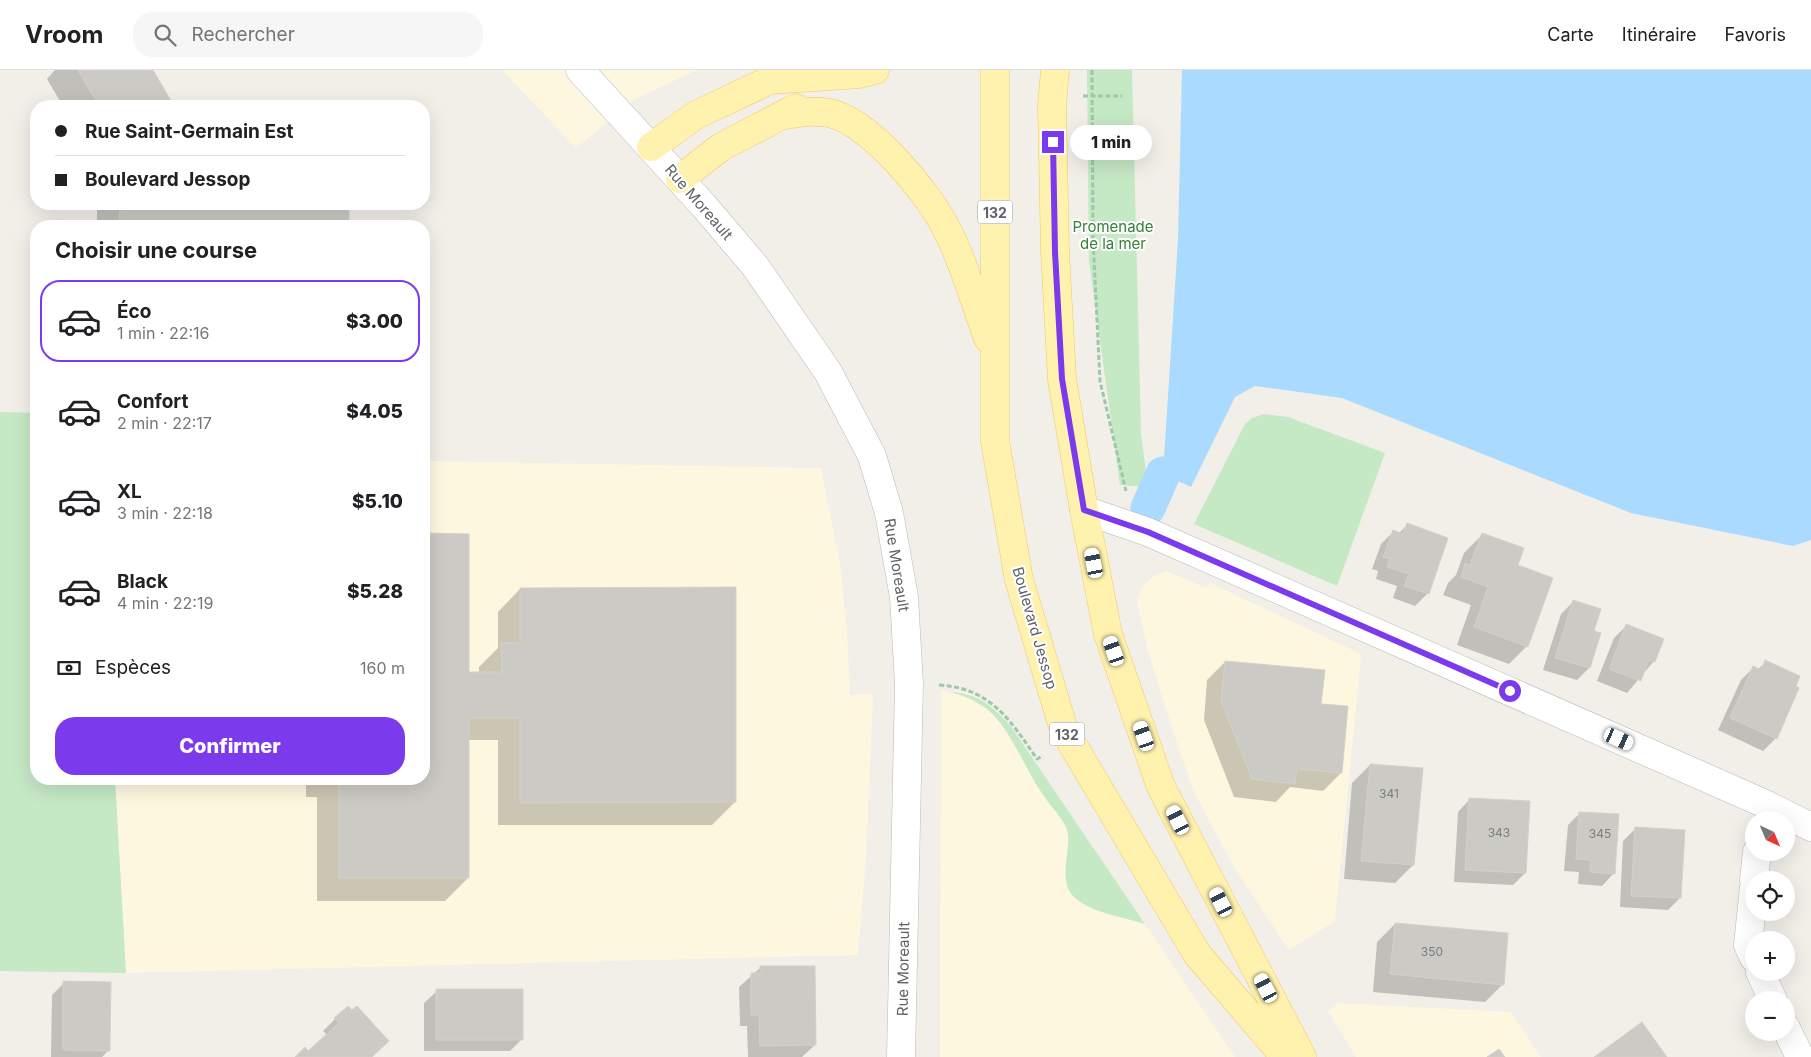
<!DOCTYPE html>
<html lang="fr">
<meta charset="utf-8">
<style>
body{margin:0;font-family:Inter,sans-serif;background:#f6f6f6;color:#202124;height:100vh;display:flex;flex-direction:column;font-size:19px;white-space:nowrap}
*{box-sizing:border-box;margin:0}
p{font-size:16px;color:#757577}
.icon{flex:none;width:28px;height:28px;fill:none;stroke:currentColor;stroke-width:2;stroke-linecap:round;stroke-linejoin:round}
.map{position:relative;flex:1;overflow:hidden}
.drawer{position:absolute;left:30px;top:150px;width:400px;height:565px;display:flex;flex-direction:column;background:#fff;border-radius:20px;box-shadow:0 5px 20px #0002}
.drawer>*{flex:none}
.hud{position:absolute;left:30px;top:30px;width:400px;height:110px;border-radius:20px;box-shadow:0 5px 20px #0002;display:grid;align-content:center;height:110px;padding:0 25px;background:#fff}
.needle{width:32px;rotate:136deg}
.buttons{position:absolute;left:1745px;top:741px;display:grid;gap:10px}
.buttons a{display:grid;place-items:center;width:50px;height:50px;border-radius:50%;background:#fff;box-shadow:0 5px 20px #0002;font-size:25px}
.end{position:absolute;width:22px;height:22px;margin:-11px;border:6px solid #7c3aed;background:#fff;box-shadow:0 0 0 2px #fff}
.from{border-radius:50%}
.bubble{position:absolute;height:35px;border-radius:18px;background:#fff;box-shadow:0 5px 20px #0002;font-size:16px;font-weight:800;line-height:35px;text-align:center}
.car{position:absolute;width:15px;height:30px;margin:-15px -8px;border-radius:6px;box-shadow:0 0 4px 1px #0007;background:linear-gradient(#fff 24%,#345 0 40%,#fff 0 76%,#345 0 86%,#fff 0)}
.hud b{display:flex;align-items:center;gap:18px;height:48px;font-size:19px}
.hud b+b{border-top:1px solid #e0e0e0}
.hud i{width:12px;height:12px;background:#202124}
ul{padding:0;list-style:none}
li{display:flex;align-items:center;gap:15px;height:82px;margin:0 10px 8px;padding:0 15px;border:2px solid transparent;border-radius:20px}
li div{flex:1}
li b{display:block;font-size:19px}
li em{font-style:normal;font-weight:800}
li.active{border-color:#7c3aed}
li>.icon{width:45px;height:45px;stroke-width:1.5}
h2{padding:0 25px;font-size:22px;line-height:60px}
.pay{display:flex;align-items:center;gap:12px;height:55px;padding:0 25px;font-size:19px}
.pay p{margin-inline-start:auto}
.button{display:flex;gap:10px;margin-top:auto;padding:10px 25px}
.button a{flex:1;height:58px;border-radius:20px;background:#7c3aed;color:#fff;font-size:20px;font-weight:800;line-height:58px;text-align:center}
header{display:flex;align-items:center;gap:30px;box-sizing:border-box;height:70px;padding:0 25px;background:#fff;border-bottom:1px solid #e0e0e0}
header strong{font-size:24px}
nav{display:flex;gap:28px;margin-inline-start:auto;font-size:18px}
.search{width:350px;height:45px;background:#f6f6f6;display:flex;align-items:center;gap:12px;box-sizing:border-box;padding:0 18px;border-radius:20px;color:#757577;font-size:19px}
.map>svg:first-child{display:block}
.commercial{fill:#fef7e0}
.green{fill:#c5e8c5}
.water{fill:#aadaff}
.shadow{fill:#0003}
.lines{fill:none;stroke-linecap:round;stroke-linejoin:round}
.canal{stroke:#aadaff;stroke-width:35}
.building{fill:#cccac5;stroke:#d6d1c6}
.street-casing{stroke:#b5b8bc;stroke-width:29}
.secondary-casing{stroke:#b6babf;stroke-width:29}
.primary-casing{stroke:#f2c960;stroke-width:29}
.path{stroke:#9cc7a9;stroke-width:3;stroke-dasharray:5 2.5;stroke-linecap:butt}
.street{stroke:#fff;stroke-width:28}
.secondary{stroke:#fff;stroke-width:28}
.primary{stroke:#fff2af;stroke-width:28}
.route{stroke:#7c3aed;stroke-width:6}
.labels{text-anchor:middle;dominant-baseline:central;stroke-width:4;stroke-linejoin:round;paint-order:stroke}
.number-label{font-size:12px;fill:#7a7d7f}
.shield{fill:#fff;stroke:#8f9295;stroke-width:1}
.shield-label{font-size:14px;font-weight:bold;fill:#5f6368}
.street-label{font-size:15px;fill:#5f6368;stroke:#fff}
.park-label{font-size:15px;fill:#348238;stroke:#fff}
</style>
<header>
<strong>Vroom</strong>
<div class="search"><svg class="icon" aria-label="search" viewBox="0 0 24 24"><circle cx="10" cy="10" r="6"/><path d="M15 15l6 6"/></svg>Rechercher</div>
<nav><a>Carte</a><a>Itinéraire</a><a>Favoris</a></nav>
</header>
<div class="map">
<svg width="1811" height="987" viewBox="0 0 1811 987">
<rect width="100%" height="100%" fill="#f1efe8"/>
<!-- commercial -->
<path class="commercial" d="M502 0H697L635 29 576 78Z
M424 391 821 398 841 500 847 561 850 625 873 624 866 788 858 885 126 903 115 709H424Z
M1166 501 1206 518 1210 513 1361 584 1335 851 1289 880 1234 797 1194 722 1173 661 1147 578 1137 530 1142 517 1155 505Z
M941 620 969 623 993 638 1010 655 1235 987H940Z
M1337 933 1511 942 1541 987H1356L1328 941Z"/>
<!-- green -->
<path class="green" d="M1087 0H1132L1141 364 1148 417 1120 415 1089 191Z
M0 342 36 343V709H115L126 903 0 901Z
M1264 344 1288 347 1385 383 1337 516 1194 454 1245 354 1252 348Z
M947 621C978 624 989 633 1010 655L1145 854C1123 847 1091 843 1074 827 1058 812 1070 783 1068 764 1067 753 1053 739 1046 729 1027 704 1011 659 988 640 976 630 962 625 947 621Z"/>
<!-- water -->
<path class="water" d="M1182 0H1811V470L1793 476 1631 443 1342 328 1255 316 1235 327 1191 417 1163 404 1178 170Z"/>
<!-- shadow -->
<path class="shadow" d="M55 0H151L173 36H63L47 9Z
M97 134H348V156H97Z
M1407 455 1447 468 1427 524 1415 536 1393 528 1397 516 1376 509 1378 501 1372 499 1381 474 1393 462 1398 464Z
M424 465H467V603H479V597L498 578V542L520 519 735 732 712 755H498V670H468V808L445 831H317V727H306V712L309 709H424Z
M1482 465 1517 496 1527 576 1509 594 1457 575 1471 535 1443 525 1448 513 1456 505 1464 483Z
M1573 532 1592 562 1600 564 1589 598 1577 610 1543 600 1561 544Z
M1626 556 1654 591 1627 623 1597 611 1614 568Z
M1225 592 1320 635 1341 703 1323 721 1290 717 1276 732 1234 727 1204 650 1207 610Z
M1766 592 1794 617 1776 668 1763 681 1718 660 1741 610 1753 598 1757 600Z
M1370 695 1413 795 1395 813 1344 809 1352 713Z
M1470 729 1525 803 1513 815 1454 812 1458 742Z
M1580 743 1614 803 1602 816 1578 814 1579 802 1564 801 1568 755Z
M1635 759 1680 828 1668 840 1620 837 1623 771Z
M1395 854 1503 914 1485 932 1373 922 1377 872Z
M760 898 815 975 802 987H748L747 956H740L739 917Z
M64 913 109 980 102 987H51L52 925Z
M437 921 522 969 510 981H424V933Z
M335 949 372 987H297L308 982 327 965 323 961Z"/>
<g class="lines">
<!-- canal -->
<path class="canal" d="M1148 438 1163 404"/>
</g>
<!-- building -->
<path class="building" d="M78 0H153L174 36H99Z
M120 134H349V156H119Z
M1407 453 1448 468 1429 524 1404 516 1409 504 1387 497 1390 489 1383 487 1393 460 1403 464Z
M424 463 469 464V602H502L501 573H520V518L736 517V732L520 733V648H469V808H339V709H424Z
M1482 463 1524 478 1518 495 1553 508 1528 577 1474 557 1488 517 1461 507 1465 493 1470 495Z
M1573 530 1601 539 1594 561 1601 563 1590 598 1555 588Z
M1626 554 1664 569 1655 592 1649 590 1641 611 1609 599Z
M1765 590 1800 606 1796 616 1799 618 1777 669 1730 648 1753 596 1761 600Z
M1225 591 1325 600 1321 634 1348 636 1342 703 1297 699 1295 714 1252 709 1221 631Z
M1370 694 1423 698 1414 795 1361 791Z
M1469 728 1530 731 1526 803 1465 800Z
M1579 742 1619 744 1615 804 1590 802 1591 790 1576 789Z
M1635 757 1685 760 1681 828 1631 826Z
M1395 853 1508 863 1504 915 1390 904Z
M760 896H815L816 975 760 976 759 945H751V903H760Z
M63 911 111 912 110 981 63 980Z
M436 919H523V970H436Z
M348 936 352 940 357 936 389 971 372 987H295L305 977 308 981 339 953 334 948Z
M1642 952 1667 987H1594Z
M1499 979 1505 987H1487Z"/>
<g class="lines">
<!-- street casing -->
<g class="street-casing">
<path id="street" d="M1084 440 1148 462 1763 733 1811 757
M1754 810 1757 782
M1754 817 1748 875 1754 888
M1760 902 1773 930
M1786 958 1800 987"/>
</g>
<!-- secondary casing -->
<g class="secondary-casing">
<path id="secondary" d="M580 0 704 136 755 196 828 302 872 386 889 443 904 527 909 614 901 987"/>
</g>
<!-- primary casing -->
<g class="primary-casing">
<path id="primary" d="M995 0V371L1019 510 1063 657 1071 672 1197 884 1285 987
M1055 0 1052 36 1055 182 1062 309 1084 440 1108 564 1161 717 1302 987
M780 46C796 43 812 40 829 43 869 51 928 122 946 158 963 189 975 234 988 268
M651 77 696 45 770 10 859 4 875 0
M680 109 721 77 796 38"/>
</g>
<!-- path -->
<path class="path" d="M1092 0 1093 168 1100 311 1126 421
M1083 26H1122
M939 615C991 618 1011 651 1037 689L1043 686"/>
<!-- street -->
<use href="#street" class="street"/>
<!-- secondary -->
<use href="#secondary" class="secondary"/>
<!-- primary -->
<use href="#primary" class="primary"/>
</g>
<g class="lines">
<!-- route -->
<path class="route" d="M1053 72 1055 182 1062 309 1084 440 1148 462 1510 621"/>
</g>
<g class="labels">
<!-- number labels -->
<g class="number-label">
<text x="1389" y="723">341</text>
<text x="1499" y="762">343</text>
<text x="1600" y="763">345</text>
<text x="1432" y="881">350</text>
</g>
<!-- shield labels -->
<g class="shield">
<rect x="977.5" y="130.5" width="35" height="23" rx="4"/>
<rect x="1049.5" y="652.5" width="35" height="23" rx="4"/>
</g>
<g class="shield-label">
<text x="995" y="142">132</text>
<text x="1067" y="664">132</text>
</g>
<!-- street labels -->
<g class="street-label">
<text transform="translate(699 132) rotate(49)">Rue Moreault</text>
<text transform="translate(897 495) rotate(81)">Rue Moreault</text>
<text transform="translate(1035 558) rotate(74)">Boulevard Jessop</text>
<text transform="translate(903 899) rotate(-89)">Rue Moreault</text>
</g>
<!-- park labels -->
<g class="park-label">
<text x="1113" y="156">Promenade<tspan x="1113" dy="17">de la mer</tspan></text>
</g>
</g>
</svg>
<div class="buttons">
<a><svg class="needle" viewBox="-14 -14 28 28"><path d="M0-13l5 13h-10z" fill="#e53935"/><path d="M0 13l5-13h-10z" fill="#757577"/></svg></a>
<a><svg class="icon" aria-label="locate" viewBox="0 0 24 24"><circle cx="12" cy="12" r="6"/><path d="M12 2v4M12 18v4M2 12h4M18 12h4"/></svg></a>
<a>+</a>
<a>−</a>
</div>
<i class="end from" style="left:1510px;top:621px"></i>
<i class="end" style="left:1053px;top:72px"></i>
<div class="bubble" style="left:1070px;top:55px;width:82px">1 min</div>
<i class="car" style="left:1094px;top:493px;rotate:349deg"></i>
<i class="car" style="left:1114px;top:581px;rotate:341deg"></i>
<i class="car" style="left:1144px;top:666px;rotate:341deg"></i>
<i class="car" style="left:1619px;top:669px;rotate:114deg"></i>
<i class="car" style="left:1178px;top:750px;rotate:333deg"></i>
<i class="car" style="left:1221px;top:832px;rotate:333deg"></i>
<i class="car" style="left:1266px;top:918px;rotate:332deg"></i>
<div class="hud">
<b><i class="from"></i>Rue Saint-Germain Est</b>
<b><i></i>Boulevard Jessop</b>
</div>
<section class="drawer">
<h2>Choisir une course</h2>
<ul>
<li class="active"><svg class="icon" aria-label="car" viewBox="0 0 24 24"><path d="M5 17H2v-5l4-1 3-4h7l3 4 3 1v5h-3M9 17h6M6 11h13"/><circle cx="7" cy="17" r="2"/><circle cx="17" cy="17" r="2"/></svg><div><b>Éco</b><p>1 min · 22:16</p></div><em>$3.00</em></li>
<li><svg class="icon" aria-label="car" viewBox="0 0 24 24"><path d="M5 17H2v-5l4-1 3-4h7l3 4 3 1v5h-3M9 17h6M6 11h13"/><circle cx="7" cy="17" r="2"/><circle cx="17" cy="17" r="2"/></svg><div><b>Confort</b><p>2 min · 22:17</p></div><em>$4.05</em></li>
<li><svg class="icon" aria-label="car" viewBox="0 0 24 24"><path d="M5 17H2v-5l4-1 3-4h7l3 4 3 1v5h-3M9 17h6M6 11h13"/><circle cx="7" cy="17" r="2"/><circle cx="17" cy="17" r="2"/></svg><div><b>XL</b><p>3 min · 22:18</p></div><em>$5.10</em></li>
<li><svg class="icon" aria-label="car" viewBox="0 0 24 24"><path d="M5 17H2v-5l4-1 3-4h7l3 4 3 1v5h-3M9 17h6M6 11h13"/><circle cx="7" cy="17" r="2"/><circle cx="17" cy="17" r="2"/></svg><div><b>Black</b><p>4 min · 22:19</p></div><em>$5.28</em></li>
</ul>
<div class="pay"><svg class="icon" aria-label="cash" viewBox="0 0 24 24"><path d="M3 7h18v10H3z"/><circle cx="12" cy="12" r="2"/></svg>Espèces<p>160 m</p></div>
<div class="button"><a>Confirmer</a></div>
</section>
</div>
